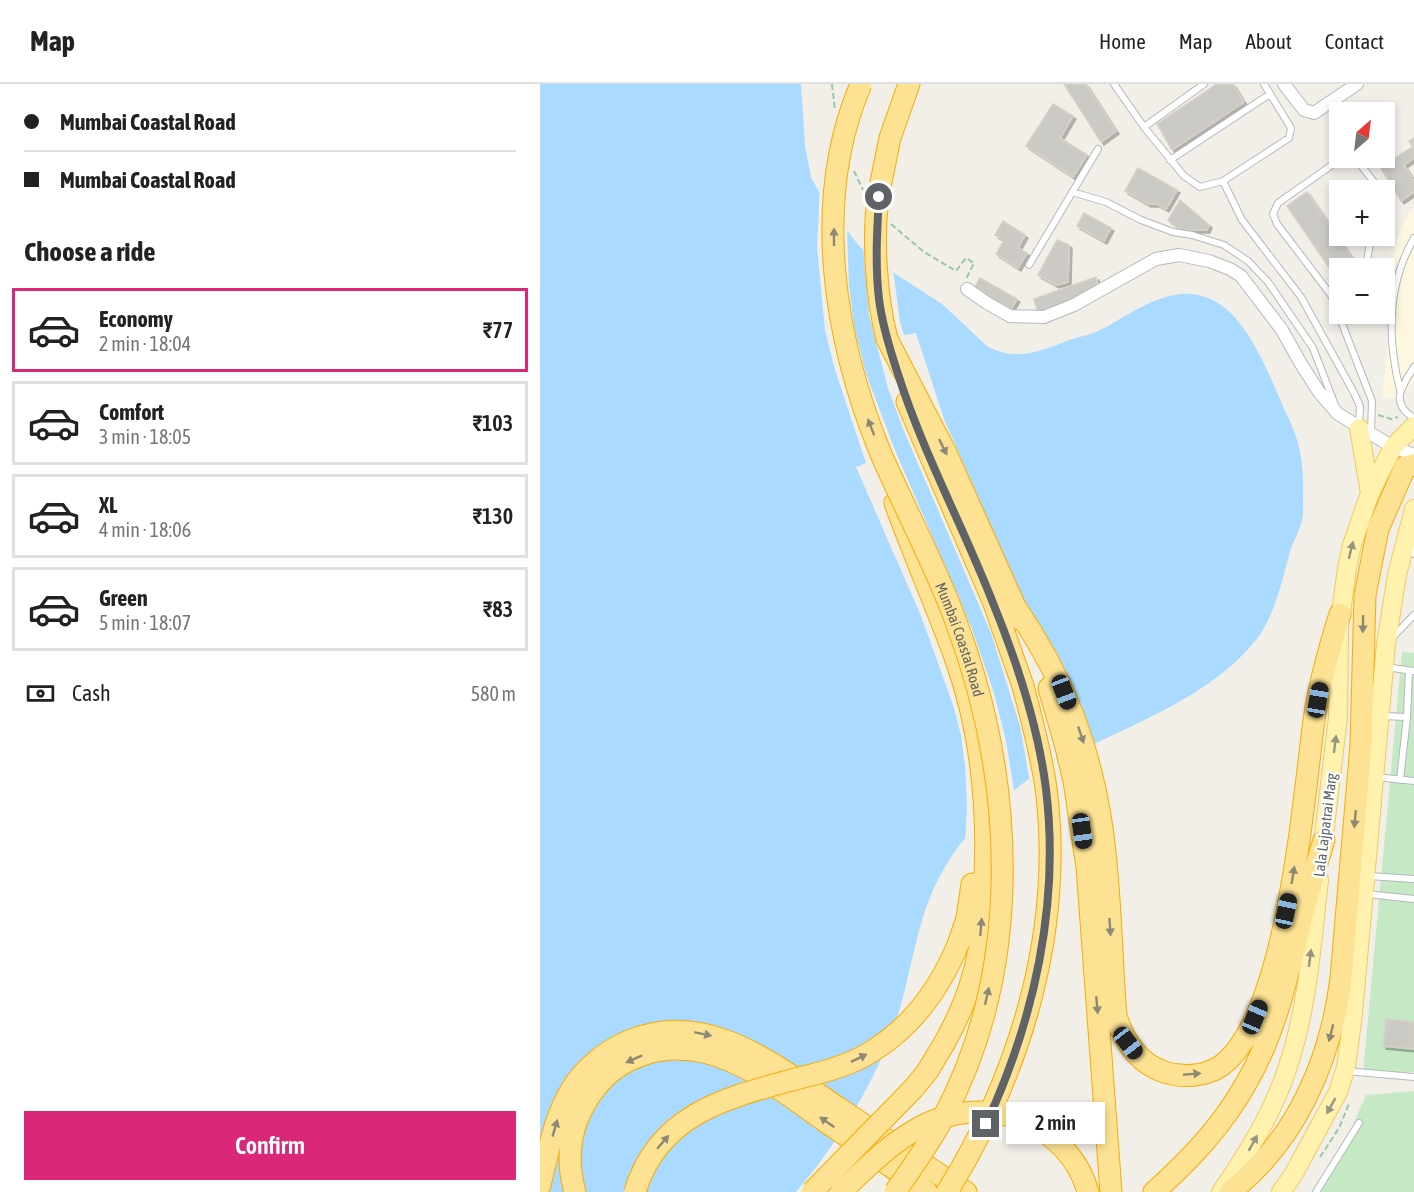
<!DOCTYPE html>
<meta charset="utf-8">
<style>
body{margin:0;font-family:"Asap Condensed",sans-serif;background:#f2f2f2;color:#222;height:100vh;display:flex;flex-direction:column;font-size:22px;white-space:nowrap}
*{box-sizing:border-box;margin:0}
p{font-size:20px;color:#767676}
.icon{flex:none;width:33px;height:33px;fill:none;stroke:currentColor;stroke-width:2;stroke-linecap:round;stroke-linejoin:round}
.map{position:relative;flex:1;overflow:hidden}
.sheet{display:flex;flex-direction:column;background:#fff;width:540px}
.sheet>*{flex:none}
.hud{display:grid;align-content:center;height:132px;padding:0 24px;background:#fff}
.needle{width:39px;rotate:28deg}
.tools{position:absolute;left:789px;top:18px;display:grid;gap:12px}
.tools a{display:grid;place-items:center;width:66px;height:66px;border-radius:0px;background:#fff;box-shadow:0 3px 9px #0003;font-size:30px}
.end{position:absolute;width:27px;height:27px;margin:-14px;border:8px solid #5f6368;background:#fff;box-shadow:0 0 0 3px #fff}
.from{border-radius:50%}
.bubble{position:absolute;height:42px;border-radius:0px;background:#fff;box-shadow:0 3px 9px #0003;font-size:20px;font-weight:600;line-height:42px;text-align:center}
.car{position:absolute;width:18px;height:36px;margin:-18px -9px;border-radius:8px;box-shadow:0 0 4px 2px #0007;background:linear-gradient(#222 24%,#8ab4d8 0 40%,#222 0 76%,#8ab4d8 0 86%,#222 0)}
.hud b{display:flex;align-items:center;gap:21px;height:57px;font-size:22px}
.hud b+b{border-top:2px solid #e0e0e0}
.hud i{width:15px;height:15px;background:#222}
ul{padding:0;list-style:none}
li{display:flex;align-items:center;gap:18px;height:84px;margin:0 12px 9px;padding:0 12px;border:3px solid #e0e0e0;border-radius:0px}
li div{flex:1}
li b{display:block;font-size:22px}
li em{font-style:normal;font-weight:600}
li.active{border-color:#db2777}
li>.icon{width:54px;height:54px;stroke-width:1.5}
h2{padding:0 24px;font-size:27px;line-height:72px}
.pay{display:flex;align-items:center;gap:15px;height:66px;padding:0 24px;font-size:22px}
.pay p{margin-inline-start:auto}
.action{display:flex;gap:12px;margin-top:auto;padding:12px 24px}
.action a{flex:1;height:69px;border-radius:0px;background:#db2777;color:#fff;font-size:24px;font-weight:600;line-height:69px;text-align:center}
header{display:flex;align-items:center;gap:36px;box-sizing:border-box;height:84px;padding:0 30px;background:#fff;border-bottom:2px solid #e0e0e0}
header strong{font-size:28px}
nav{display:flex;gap:33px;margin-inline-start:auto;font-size:21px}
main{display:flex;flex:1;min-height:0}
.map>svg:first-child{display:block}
.commercial{fill:#fef7e0}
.green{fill:#c5e8c5}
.water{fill:#aadaff}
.pier{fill:#f1efe8}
.building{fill:#cccac5;stroke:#d6d1c6;stroke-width:1.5;filter:url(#shadow)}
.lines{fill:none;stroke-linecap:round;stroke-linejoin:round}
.lane-casing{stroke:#b5b8bc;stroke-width:8}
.street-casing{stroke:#b5b8bc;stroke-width:14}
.primary-casing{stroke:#f2c960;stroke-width:20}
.highway-casing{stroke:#f9ab00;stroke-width:23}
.path{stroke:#9cc7a9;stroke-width:2;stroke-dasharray:6 3;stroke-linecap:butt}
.lane{stroke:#fff;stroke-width:6}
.street{stroke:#fff;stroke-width:12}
.primary{stroke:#fff2af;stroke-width:18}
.highway{stroke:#fde293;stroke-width:21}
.highway-bridge-casing{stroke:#f9ab00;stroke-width:23;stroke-linecap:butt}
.highway-bridge{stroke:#fde293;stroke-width:21}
.oneway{fill:#8e8975}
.oneway2{fill:#979581}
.route{stroke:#5f6368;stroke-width:8}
.labels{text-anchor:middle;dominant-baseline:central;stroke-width:4.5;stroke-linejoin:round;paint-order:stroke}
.street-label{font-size:15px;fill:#5f6368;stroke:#fff}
</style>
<header>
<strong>Map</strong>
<nav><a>Home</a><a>Map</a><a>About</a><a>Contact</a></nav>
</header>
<main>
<section class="sheet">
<div class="hud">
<b><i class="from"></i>Mumbai Coastal Road</b>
<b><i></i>Mumbai Coastal Road</b>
</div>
<h2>Choose a ride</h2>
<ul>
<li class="active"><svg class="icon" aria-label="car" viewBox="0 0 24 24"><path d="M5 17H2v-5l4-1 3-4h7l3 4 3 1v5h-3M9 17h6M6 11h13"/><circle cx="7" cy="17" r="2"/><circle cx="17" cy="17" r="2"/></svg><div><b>Economy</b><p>2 min · 18:04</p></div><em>₹77</em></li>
<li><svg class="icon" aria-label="car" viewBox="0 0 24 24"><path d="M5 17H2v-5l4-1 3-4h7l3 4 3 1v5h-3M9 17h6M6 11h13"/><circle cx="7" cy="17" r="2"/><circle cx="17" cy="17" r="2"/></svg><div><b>Comfort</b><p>3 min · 18:05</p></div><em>₹103</em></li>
<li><svg class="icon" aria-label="car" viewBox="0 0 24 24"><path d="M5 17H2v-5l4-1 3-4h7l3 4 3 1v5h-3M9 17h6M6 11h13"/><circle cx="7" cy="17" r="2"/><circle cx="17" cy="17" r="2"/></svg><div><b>XL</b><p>4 min · 18:06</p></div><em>₹130</em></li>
<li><svg class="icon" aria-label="car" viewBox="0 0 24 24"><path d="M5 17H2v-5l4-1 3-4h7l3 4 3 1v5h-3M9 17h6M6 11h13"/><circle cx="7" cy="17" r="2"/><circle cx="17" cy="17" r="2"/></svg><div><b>Green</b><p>5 min · 18:07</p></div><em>₹83</em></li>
</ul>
<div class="pay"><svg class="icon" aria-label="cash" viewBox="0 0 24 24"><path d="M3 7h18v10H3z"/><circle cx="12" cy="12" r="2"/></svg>Cash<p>580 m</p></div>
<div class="action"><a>Confirm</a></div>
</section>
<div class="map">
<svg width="874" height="1108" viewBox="0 0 874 1108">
<defs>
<filter id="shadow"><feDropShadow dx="3" dy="3" stdDeviation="0" flood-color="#0004"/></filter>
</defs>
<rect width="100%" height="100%" fill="#f1efe8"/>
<!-- commercial -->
<path class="commercial" d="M874 123V296L865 310 861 313 842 314 848 257 851 195 856 158 862 141Z"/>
<!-- green -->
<path class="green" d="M862 568 874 569V988L823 989Z
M874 1007V1108H774L799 1073 826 1011Z"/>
<!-- water -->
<path class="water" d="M0 0H261L265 62 271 93 283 116 320 163 357 191 402 220 447 262C477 279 503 266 532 255 543 252 554 250 564 244 599 225 638 194 678 219 713 241 732 300 749 335 762 362 764 387 763 416 763 422 764 430 762 436 760 447 753 457 750 468 742 496 736 527 719 552 668 620 569 647 498 689 473 704 436 740 418 763 379 816 377 864 360 924 341 989 300 1057 256 1108H0Z"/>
<!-- pier -->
<path class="pier" d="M280 104 285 114 307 143 309 202 314 242 326 290 355 366 432 545 454 609 466 657 475 712 456 727 425 760 427 723 425 682 421 651 413 621 381 532 316 383 326 379 295 286 285 246 277 163Z
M323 162 353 185 360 238 364 251 376 249 404 335 487 525 515 572 508 629 518 682 498 693 490 699 480 642 451 549 363 345 348 304 329 231Z"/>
<!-- building -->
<path class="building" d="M524 0H546L576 47 561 58Z
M677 0H693L704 18 632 66 617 40Z
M513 20 533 32 520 54 547 71 533 93 486 62Z
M874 54V74L864 81 874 97V108L861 117 840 83 873 63 869 57Z
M598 84 637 106 626 125 617 120H608L585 107Z
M767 108 819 184H800L799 198 747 122Z
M640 116 669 141 667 146H640L628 136Z
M544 129 571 144 564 157 537 142Z
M463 137 485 151 478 164 487 169 478 184 456 170 464 156 455 151Z
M517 156 529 161 528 198 516 201 498 191Z
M556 193 559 206 498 229 494 215Z
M440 194 477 215 469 228 432 208Z
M846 935 874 938V965L843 962Z"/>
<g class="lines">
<!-- lane casing -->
<g class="lane-casing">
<path id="lane" d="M574 0 604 43
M664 0 604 43 644 92 660 103 683 97 749 54 751 44 724 0
M802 74 738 119 733 130 737 140 791 211 832 317 831 349
M815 74 834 98 837 106
M630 76 730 10
M683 97 702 136 761 213 813 307 820 322 819 342
M532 108 566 118 601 136 633 148 652 151 684 161 708 177 728 198 773 264 795 321
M489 181 558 65
M826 184 831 152
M791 211 800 206
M874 283C862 302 849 319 874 334
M860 306C847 254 847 201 874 154
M871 458 874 470
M852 554 874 531
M845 583 874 587
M841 632 867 633
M836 693 874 697
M860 696 867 633 869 587
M829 792 874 795
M827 810 874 815
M806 987 874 993
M776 1108 819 1039"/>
</g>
<!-- street casing -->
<g class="street-casing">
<path id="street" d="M744 0 764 26 774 29 817 0
M427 205 447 219 470 232 504 233 534 221 616 175 639 171 669 177 690 185 701 192 742 246 761 280 779 308 798 330 853 363 874 371"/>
</g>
<!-- primary casing -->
<g class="primary-casing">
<path id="primary" d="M819 344 830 409
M782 768 798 633 799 544 807 484 812 461 830 409 853 363 874 342
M681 1108C708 1069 734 1027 748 982 768 922 772 858 779 796
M741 1108 753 1091 798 1008 806 983 813 930 846 560 857 491 874 425"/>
</g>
<!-- highway casing -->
<g class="highway-casing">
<path id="highway" d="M339 108 350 54 369 0
M347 255 406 369 481 536
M367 318 453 517 483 602
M355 419C374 472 397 523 416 576 444 655 450 741 443 824 441 846 440 870 433 891 427 915 417 936 405 958
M476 524C523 593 550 662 562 744 571 806 571 869 576 932 584 957 598 979 624 988 645 995 672 992 688 976 748 918 763 719 774 636 779 600 789 565 800 530
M509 604 526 663 534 697 547 783 571 1108
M419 858 427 834 432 800
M483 1035C513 1050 539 1074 548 1108
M0 1101C8 1069 14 1035 31 1006 44 984 66 967 89 957 167 923 239 984 300 1025 342 1053 384 1080 426 1108
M35 1108C24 1069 32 1033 57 1002 69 987 84 977 102 971 172 947 232 1000 286 1038 320 1061 354 1084 387 1108
M614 1108C651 1075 684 1040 708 996 736 947 748 890 761 836 768 809 776 782 784 756
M690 1108C757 1056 791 975 801 894L821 661 825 511 838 445 865 383 874 381"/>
</g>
<!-- path -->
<path class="path" d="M292 0 295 27
M314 87 323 106
M351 140 384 168 416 187 426 174 434 179 426 195
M838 331 851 335 858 333
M780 1073 799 1044 809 1020"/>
<!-- lane -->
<use href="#lane" class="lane"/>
<!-- street -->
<use href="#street" class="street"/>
<!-- primary -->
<use href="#primary" class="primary"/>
<!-- highway -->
<use href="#highway" class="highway"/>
<!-- highway-bridge casing -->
<g class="highway-bridge-casing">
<g id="highway-bridge">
<path id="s1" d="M321 0C271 117 294 256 341 370 365 425 394 479 415 535 475 694 485 881 403 1034 389 1060 372 1084 355 1108"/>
<path d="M339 108C332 150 336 213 347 255"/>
<path d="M95 1108C118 1029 189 1013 259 994 281 989 304 983 324 972 369 947 400 905 419 858"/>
<path d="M272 1108 373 1005 387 988 405 958"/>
<path d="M301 1108C355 1055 402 1010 483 1035"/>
<path d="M407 1108C481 989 524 845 506 704 501 669 492 636 483 602"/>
</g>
</g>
<!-- highway-bridge -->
<use href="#highway-bridge" class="highway-bridge"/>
</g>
<!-- one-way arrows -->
<defs><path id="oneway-solid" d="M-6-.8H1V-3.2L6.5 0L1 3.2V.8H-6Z" transform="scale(1.5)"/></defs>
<g class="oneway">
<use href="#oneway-solid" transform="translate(294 153) rotate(-90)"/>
<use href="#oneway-solid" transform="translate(331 343) rotate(-111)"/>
<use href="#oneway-solid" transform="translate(403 363) rotate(64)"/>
<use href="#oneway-solid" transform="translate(823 540) rotate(91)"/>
<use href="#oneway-solid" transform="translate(541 651) rotate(71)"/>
<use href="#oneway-solid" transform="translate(815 735) rotate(95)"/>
<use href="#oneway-solid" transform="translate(753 791) rotate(-81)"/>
<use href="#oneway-solid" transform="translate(441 843) rotate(-85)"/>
<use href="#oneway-solid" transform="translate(570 843) rotate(86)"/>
<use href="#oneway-solid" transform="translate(447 912) rotate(-77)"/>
<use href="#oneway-solid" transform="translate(557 921) rotate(85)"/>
<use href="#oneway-solid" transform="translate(791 949) rotate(104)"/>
<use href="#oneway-solid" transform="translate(163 950) rotate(12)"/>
<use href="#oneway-solid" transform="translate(319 974) rotate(-26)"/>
<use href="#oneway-solid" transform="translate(94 975) rotate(156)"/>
<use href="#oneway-solid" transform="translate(652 990) rotate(-5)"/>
<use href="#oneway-solid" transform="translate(287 1038) rotate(-145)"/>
<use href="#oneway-solid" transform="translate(15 1044) rotate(-74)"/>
<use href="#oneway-solid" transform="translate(123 1058) rotate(-49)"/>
</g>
<g class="oneway2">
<use href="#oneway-solid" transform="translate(811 466) rotate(-76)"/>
<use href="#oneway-solid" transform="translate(795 660) rotate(-83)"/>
<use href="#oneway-solid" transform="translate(770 874) rotate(-83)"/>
<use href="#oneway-solid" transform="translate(791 1022) rotate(119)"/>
<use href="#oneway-solid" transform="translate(713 1059) rotate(-61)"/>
</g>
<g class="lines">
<!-- route -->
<path class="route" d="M339 113C337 147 335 181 339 215 342 241 350 266 358 290 383 369 423 442 453 519 477 578 498 641 506 705 520 820 494 937 446 1040"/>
</g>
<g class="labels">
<!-- street labels -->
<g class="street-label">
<text stroke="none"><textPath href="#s1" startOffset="582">Mumbai Coastal Road</textPath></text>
<text transform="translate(785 741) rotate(-83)">Lala Lajpatrai Marg</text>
</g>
</g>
</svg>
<div class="tools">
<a><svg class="needle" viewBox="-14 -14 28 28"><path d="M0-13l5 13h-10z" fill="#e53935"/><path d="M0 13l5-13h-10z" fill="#767676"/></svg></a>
<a>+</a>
<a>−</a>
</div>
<i class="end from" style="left:339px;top:113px"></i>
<i class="end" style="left:446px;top:1040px"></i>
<div class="bubble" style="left:466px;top:1018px;width:99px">2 min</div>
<i class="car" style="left:524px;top:608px;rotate:159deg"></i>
<i class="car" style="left:778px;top:616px;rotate:10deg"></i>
<i class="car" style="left:542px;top:747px;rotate:172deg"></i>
<i class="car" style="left:746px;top:827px;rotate:12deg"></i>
<i class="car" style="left:715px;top:933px;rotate:23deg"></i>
<i class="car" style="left:588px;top:959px;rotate:142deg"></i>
</div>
</main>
